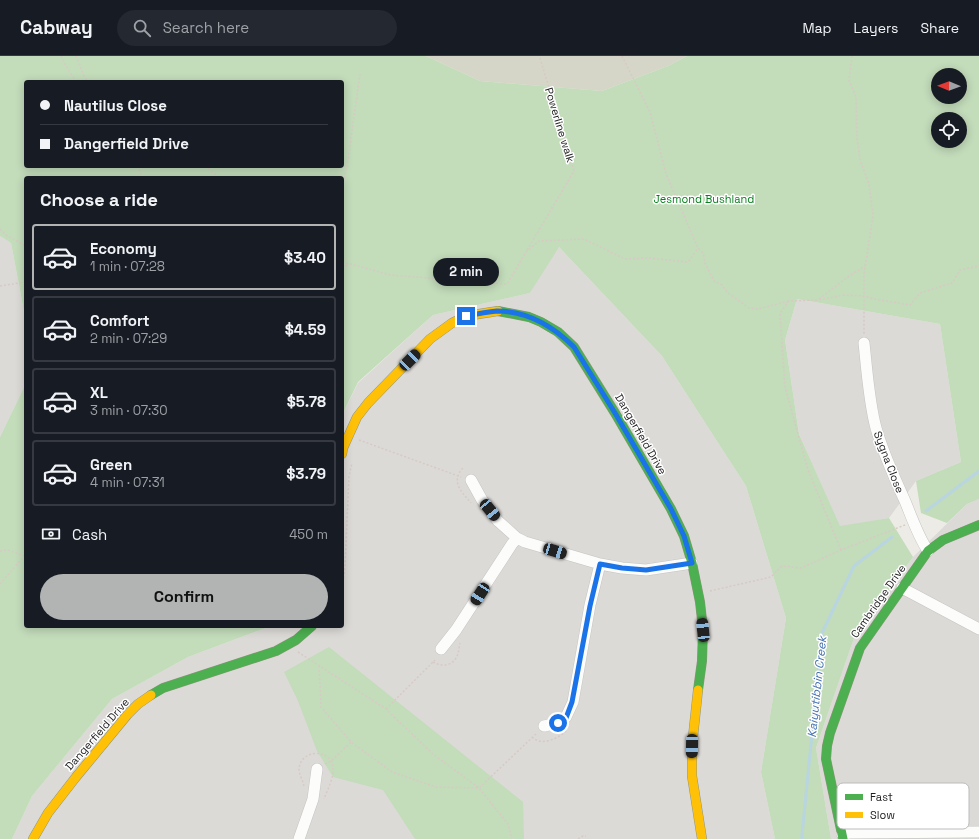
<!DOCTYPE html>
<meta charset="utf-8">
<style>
body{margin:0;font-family:"Space Grotesk",sans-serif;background:#242831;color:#f1f3f6;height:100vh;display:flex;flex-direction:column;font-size:15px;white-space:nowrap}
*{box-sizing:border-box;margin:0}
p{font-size:13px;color:#9ea1a6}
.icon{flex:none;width:22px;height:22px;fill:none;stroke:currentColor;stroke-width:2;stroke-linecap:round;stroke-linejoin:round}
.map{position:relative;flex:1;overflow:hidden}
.sheet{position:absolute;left:24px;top:120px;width:320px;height:452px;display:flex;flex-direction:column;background:#171b24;border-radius:4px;box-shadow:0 2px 10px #0003}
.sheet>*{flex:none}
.hud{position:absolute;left:24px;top:24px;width:320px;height:88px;border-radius:4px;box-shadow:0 2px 10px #0003;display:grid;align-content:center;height:88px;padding:0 16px;background:#171b24}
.needle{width:26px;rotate:271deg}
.buttons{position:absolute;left:931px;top:12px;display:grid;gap:8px}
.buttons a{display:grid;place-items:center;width:36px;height:36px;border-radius:50%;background:#171b24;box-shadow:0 2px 10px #0003;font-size:20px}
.end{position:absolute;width:18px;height:18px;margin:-9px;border:5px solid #1a73e8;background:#fff;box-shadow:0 0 0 2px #fff}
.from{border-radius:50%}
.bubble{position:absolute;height:28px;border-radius:14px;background:#171b24;box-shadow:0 2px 10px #0003;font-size:13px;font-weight:700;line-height:28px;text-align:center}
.car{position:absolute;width:12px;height:24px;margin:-12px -6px;border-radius:5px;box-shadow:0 0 3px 1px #0007;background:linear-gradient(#222 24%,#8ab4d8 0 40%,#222 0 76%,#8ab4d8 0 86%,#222 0)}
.hud b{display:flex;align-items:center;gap:14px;height:38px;font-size:15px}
.hud b+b{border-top:1px solid #363941}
.hud i{width:10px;height:10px;background:#f1f3f6}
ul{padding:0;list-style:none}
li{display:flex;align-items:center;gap:12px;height:66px;margin:0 8px 6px;padding:0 8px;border:2px solid #363941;border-radius:4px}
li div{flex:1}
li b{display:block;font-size:15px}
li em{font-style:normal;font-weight:700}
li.on{border-color:#b2b4b4}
li>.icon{width:36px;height:36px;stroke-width:1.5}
h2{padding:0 16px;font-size:18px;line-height:48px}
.pay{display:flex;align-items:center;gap:10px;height:44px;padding:0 16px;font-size:15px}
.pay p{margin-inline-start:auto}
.button{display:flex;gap:8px;margin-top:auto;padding:8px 16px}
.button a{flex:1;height:46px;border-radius:24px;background:#b2b4b4;color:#111;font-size:16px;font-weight:700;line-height:46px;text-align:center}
header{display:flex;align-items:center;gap:24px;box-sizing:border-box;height:56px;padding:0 20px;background:#171b24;border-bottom:1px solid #363941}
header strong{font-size:19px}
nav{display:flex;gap:22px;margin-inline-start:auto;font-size:14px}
.search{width:280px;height:36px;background:#242831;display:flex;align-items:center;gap:10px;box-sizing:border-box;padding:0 14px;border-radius:22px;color:#9ea1a6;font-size:15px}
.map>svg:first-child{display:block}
.residential{fill:#dbdad7}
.construction{fill:#d5d6c7}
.forest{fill:#c3dcba;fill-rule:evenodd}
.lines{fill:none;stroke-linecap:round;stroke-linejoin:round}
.stream{stroke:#b8d5e0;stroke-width:3}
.street-casing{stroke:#c5c4c2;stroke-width:12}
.fast-casing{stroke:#92967e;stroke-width:10}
.slow-casing{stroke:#92967e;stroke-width:10}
.path{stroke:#d7cac5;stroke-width:1.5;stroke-dasharray:2 2;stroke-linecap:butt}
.street{stroke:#fcfcfb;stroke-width:11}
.fast{stroke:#4caf50;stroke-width:9}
.slow{stroke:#ffc107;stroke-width:9}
.route{stroke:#1a73e8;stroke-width:5}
.labels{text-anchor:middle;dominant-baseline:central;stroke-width:3;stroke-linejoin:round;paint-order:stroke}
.street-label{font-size:11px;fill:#1e1e1e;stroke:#fff}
.park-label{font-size:11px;fill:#087f1e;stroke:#fff}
.water-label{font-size:12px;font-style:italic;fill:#4771b0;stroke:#fff}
.key{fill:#fff;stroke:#bcbcbc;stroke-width:1}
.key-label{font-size:11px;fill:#1e1e1e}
</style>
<header>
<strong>Cabway</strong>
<div class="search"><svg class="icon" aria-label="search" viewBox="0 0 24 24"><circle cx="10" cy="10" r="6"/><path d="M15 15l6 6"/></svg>Search here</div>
<nav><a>Map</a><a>Layers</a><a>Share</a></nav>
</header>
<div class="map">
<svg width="979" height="783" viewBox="0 0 979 783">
<rect width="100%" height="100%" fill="#ecebe6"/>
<!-- residential -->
<path class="residential" d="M0 180 11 187 26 266V327L0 381Z
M558 190 662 300 746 430 786 562 761 716 775 783H12L32 740 112 643 188 601 271 570H342V359L358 327 433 259 530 237Z
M797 243 940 268 961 406 916 425 889 462 840 471 799 378 785 284Z
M979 443V783H831L816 692 854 582 913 501 967 448Z"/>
<!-- construction -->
<path class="construction" d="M426 0H687L668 10 602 35 480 25Z"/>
<!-- forest -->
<path class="forest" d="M0 0H426L480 25 602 35 668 10 687 0H979V443L967 448 947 467 921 457 916 425 961 406 940 268 797 243 785 284 799 378 840 470 889 462 913 501 854 582 816 692 831 783H775L761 716 786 562 746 430 662 300 559 191 530 237 433 259 358 326 342 359V122H26V266L11 187 0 180ZM938 19H960V41H938ZM26 26H342V110H26ZM938 63H960V85H938Z
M26 327V570H271L188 601 112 643 32 740 12 783H0V381Z
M329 591 523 746 524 783H415L383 734 333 721 317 695 298 645 284 616Z"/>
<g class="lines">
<!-- stream -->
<path class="stream" d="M926 455 979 415
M802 783V779L822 577 854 510 892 481"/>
<!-- street casing -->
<g class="street-casing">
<path id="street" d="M864 287C867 315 869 346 876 372 883 397 894 421 905 445 912 462 918 480 928 495
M471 424 482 444 498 465 517 482 525 486 600 508 622 512 646 514 692 507
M902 532 979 573
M441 593 456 574 512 488 517 482
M544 670 558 667 566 661 573 646 590 549 600 508
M842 778 850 777 979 776
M299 783 313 743 317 713"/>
</g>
<!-- fast casing -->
<g class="fast-casing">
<path id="fast" d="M498 255 529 261 541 266 558 276 574 291 615 357 671 453 684 480 692 507 700 546 703 573 702 605 698 634
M151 639 163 632 276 595 296 584 312 570
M843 783 826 703 827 690 830 677 860 592 928 495 943 484 979 469"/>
</g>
<!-- slow casing -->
<g class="slow-casing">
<path id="slow" d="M342 398 343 392 357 361 368 347 430 283 452 267 466 260 498 255
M698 634 692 690V720L702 783
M33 783 48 757 76 721 128 658 138 648 151 639"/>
</g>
<!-- path -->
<path class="path" d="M61 0 66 10 76 26
M76 0 84 20 88 26
M622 0 650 56 666 118 698 192 703 197 705 207 714 225 722 229 727 236 749 252 758 253 789 245
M852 0 849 24 856 41 857 82 860 104 869 128 873 159 864 219V278
M137 110 143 122
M205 110 220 122
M342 130 347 111 360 18
M0 173 6 179 26 190
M527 194 574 115 540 2
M342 207 351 208 390 219 507 228 526 196 539 185 584 183 625 203 648 202 688 206 698 192
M342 212 349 208
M0 230 26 226
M819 243 849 220 865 210
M359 384 461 421
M463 412C450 426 462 436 471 447
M841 494 808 414 785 331 780 257 789 245 818 244 844 239 864 240 874 243 910 249 920 237 952 227 960 214 979 210
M0 495 8 494 24 500H26
M0 528 26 498
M342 534 345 511 349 420 352 407
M710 535 771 521 782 510 801 512 841 494 905 469
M298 596 386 653 433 698 479 732 508 768 512 783
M433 606C442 611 453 610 457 600 459 596 459 591 460 587
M319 610 321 651 351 686 392 716 436 731 479 732 537 677
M386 653 435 604
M532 681C542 691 559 682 567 674
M325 708 331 705 351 686
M304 730C303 725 300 720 299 715 298 693 333 691 333 713 334 721 327 735 324 743
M578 783 583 780H586"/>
<!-- street -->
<use href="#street" class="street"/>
<!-- fast -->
<use href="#fast" class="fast"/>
<!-- slow -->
<use href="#slow" class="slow"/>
</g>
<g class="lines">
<!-- route -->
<path class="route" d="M466 260C476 258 486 256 497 255 527 255 553 270 574 291L615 357 671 453 684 480 692 507 646 514 622 512 600 508 590 550 572 646 566 662 558 667"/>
</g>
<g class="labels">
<!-- street labels -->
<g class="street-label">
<text transform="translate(560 69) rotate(73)">Powerline walk</text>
<text transform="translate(641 378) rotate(60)">Dangerfield Drive</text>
<text transform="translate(889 406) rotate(69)">Sygna Close</text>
<text transform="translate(878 545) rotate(-55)">Cambridge Drive</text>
<text transform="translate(97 678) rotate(-49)">Dangerfield Drive</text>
</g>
<!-- park labels -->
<g class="park-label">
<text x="704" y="143">Jesmond Bushland</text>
</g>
<!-- water labels -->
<g class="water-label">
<text transform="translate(817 631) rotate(-84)">Kaiyutibbin Creek</text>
</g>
</g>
<!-- legend -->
<rect x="837" y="727" width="132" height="46" rx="6" class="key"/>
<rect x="845" y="738" width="18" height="6" fill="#4caf50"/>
<rect x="845" y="756" width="18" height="6" fill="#ffc107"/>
<g class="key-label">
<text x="870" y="745">Fast</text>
<text x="870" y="763">Slow</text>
</g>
</svg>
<div class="buttons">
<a><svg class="needle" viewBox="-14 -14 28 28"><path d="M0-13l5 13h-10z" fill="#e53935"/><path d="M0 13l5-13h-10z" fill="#9ea1a6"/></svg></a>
<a><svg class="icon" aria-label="locate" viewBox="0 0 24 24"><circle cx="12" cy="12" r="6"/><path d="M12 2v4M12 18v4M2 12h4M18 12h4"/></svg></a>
</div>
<i class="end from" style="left:558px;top:667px"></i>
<i class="end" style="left:466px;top:260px"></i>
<div class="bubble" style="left:433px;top:202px;width:66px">2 min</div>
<i class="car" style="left:410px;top:304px;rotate:45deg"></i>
<i class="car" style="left:490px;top:454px;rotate:141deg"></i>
<i class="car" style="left:555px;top:495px;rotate:107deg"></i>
<i class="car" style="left:480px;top:538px;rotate:213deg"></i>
<i class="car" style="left:703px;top:574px;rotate:354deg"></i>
<i class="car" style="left:692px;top:690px;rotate:181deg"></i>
<div class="hud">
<b><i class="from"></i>Nautilus Close</b>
<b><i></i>Dangerfield Drive</b>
</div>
<section class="sheet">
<h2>Choose a ride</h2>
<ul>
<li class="on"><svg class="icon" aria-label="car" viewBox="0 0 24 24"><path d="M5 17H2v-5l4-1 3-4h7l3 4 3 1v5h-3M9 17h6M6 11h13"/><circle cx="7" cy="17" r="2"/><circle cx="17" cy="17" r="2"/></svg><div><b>Economy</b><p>1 min · 07:28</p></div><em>$3.40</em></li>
<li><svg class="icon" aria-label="car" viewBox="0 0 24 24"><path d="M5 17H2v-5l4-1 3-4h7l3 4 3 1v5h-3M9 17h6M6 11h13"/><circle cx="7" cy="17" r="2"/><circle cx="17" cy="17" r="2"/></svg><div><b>Comfort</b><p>2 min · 07:29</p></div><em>$4.59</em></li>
<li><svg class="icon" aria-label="car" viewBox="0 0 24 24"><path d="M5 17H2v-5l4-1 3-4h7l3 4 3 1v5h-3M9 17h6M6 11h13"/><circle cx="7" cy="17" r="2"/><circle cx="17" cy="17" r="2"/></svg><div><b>XL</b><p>3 min · 07:30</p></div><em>$5.78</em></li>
<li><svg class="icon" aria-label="car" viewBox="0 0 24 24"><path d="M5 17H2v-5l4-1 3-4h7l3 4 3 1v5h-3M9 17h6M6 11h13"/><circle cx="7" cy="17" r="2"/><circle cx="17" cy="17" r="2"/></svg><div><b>Green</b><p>4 min · 07:31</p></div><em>$3.79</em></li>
</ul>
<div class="pay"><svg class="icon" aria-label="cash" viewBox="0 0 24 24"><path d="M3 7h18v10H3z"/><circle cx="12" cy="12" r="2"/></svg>Cash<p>450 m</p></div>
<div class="button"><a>Confirm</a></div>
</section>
</div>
